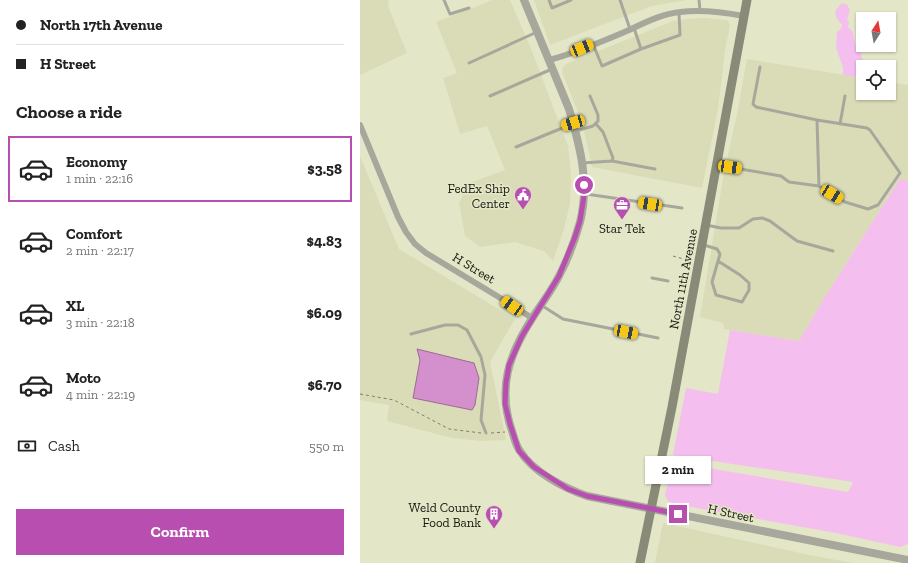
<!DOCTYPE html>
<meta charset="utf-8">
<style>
body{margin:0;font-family:"Zilla Slab",serif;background:#f2f2f2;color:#222;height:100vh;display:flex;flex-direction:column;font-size:15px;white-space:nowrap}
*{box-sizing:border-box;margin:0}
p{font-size:13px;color:#767676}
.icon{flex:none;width:22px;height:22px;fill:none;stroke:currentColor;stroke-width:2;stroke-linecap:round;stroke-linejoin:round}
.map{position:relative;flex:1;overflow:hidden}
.panel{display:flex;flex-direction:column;background:#fff;width:360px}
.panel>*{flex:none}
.hud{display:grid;align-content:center;height:88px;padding:0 16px;background:#fff}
.needle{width:26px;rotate:11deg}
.controls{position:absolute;left:496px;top:12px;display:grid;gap:8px}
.controls a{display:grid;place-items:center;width:40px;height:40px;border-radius:0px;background:#fff;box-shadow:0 1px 3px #0004;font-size:20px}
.end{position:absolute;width:18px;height:18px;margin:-9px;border:5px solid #b74eb0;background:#fff;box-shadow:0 0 0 2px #fff}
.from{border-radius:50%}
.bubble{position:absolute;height:28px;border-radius:0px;background:#fff;box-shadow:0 1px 3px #0004;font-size:13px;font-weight:800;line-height:28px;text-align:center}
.car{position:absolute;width:12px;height:24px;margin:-12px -6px;border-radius:5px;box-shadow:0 0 3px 1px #0007;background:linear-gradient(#f5c518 24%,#345 0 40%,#f5c518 0 76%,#345 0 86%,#f5c518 0)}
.hud b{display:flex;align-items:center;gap:14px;height:38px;font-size:15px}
.hud b+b{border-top:1px solid #e0e0e0}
.hud i{width:10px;height:10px;background:#222}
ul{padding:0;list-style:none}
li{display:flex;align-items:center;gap:12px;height:66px;margin:0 8px 6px;padding:0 8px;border:2px solid transparent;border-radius:0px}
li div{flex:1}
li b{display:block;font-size:15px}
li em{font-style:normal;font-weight:800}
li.current{border-color:#b74eb0}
li>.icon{width:36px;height:36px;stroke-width:1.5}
h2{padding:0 16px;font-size:18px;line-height:48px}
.pay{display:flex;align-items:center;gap:10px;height:44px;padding:0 16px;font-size:15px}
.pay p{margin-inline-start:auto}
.button{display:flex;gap:8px;margin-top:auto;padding:8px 16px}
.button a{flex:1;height:46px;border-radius:0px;background:#b74eb0;color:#fff;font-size:16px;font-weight:800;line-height:46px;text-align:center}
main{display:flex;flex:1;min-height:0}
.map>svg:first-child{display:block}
.built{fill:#dadcb7}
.green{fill:#f4beee}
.water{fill:#d48fcd;stroke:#9b6b93}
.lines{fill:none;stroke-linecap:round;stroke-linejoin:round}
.path{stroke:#7e7f6b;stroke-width:1;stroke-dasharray:3 3;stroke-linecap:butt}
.service{stroke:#a7a89b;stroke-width:3}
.minor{stroke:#a7a89b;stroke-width:6}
.tertiary{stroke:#a7a89b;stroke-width:8}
.secondary{stroke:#898b78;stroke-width:9}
.route{stroke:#b74eb0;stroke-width:5}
.labels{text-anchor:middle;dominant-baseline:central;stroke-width:3;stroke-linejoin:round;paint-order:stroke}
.poi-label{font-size:13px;fill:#16160c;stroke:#e4e6c8;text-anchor:end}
.street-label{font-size:13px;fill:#16160c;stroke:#e4e6c8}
</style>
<main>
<section class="panel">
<div class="hud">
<b><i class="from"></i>North 17th Avenue</b>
<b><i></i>H Street</b>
</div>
<h2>Choose a ride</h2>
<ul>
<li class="current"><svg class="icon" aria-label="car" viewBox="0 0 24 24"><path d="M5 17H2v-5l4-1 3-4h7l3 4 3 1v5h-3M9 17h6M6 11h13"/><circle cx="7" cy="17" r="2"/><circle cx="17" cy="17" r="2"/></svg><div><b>Economy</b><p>1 min · 22:16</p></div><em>$3.58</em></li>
<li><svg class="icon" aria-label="car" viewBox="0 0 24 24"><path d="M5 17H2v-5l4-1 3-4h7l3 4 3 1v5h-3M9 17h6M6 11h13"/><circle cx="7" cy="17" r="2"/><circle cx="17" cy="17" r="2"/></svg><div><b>Comfort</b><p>2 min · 22:17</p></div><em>$4.83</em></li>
<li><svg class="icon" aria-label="car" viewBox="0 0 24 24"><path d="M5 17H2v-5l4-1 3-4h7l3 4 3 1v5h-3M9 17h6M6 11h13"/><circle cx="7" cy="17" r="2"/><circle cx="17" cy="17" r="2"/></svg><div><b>XL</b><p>3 min · 22:18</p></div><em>$6.09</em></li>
<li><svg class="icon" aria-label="car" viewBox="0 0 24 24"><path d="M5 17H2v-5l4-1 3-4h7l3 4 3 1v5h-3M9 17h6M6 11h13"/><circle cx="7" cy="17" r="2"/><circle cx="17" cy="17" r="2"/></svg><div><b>Moto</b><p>4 min · 22:19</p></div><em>$6.70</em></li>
</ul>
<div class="pay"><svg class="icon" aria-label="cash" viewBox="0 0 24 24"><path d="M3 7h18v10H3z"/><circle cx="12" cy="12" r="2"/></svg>Cash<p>550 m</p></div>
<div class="button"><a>Confirm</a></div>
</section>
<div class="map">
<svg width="548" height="563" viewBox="0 0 548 563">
<rect width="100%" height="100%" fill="#e4e6c8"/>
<!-- built -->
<path class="built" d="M0 0H29L28 6 47 53 0 75Z
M133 0H150L170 46 208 146 211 173 210 203 204 229 193 261 184 251 155 242 120 247 105 236 99 203 109 183 145 170 127 126 100 134 83 78 97 73 76 22Z
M174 0H327L292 6 190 45Z
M344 18 367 20 370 25 365 51 358 109 342 188 232 167 222 122 202 72 203 67 206 64 313 21 327 19Z
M387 59 503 78V93H529V82L548 85V181L540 179 466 295 439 341 364 329 363 323 340 317 364 173 377 114Z
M0 156 39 249 155 319 130 362 146 440 121 441 92 438 27 421 29 405 0 400Z
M304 523 454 556 493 563H295L302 527Z"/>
<!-- green -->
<path class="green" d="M482 3 487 5 490 10 487 20 489 22 488 27 493 32 494 40 497 50 501 54 503 62V66L495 77 483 75V67L476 48 477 32 481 29 482 25 477 19 475 11Z
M540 179 548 181V544L540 547 476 533 315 504 308 501 305 495 313 462 488 492 493 482 313 455 326 388 358 394 370 330 439 341 466 295Z"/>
<!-- water -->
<path class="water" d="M57 349 114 363 119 378 115 405 112 410 53 398 60 360Z"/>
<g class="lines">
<!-- path -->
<path class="path" d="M313 256 331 261
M0 394 34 400 89 429 121 433
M131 433 145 432"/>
<!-- service -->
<path class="service" d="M84 0 90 14 109 8
M189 0 192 8 211 0
M260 0 270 29
M339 0 340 10
M274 28 281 49
M233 44 242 66 281 49 320 35 319 13
M109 63 177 32
M400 67 393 104 396 107 457 120
M130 96 192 69
M236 124 243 132 253 158 252 161
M480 124 485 96
M216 131 233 126 238 121V115L230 96
M156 147 212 124
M222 163 252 161 295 169
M357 165 421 176 429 182 459 186 457 120 507 128 510 130 540 173 518 205 508 209 485 202 459 186
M226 194 322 208
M346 225 361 228H379L393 219 402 218 410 221 437 241 473 251
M344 245 357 249 360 254 358 261 380 275 389 283V290L382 302 356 295 352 282 358 261
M292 278 308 281
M181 305 203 319 298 338
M51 334 85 325H98L107 330 121 357 125 375 121 420 126 433"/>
<!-- minor -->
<path class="minor" d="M189 60C216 53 243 41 269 30 286 22 302 14 320 12 342 9 363 12 384 16
M0 125 38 217 46 232 55 244 66 253 142 299 172 318"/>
<!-- tertiary -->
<path class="tertiary" d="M164 0 209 109C220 146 230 183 220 222 215 240 208 259 199 276 192 290 182 303 173 317 149 354 137 388 152 431 154 437 156 446 160 451 173 472 204 488 227 496L548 560"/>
<!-- secondary -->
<path class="secondary" d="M280 563 312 407 387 0"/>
</g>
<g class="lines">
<!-- route -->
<path class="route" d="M224 185V196L220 221 215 237 199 276 162 336 149 365 146 383 145 404 150 424 159 451 174 467 208 489 227 496 318 514"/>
</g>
<!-- icons -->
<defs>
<g id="civic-pin" transform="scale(0.9)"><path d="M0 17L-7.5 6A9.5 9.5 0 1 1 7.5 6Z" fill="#b74eb0" stroke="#e4e6c8"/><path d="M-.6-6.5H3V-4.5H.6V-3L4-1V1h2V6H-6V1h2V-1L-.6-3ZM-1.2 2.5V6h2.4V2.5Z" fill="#fff"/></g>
<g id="office-pin" transform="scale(0.9)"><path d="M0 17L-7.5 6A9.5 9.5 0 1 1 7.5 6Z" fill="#b74eb0" stroke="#e4e6c8"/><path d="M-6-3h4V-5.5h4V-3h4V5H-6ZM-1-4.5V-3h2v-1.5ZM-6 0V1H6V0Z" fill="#fff"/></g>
<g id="building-pin" transform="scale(0.9)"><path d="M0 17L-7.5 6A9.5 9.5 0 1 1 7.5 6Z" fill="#b74eb0" stroke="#e4e6c8"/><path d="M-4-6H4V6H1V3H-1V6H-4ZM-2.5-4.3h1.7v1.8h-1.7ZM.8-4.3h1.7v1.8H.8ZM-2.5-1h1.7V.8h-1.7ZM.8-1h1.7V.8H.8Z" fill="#fff"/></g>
</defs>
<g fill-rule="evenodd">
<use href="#civic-pin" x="163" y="195"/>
<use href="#office-pin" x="262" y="205"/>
<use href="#building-pin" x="134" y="514"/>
</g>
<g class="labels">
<!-- poi labels -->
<g class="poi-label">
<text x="150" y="188">FedEx Ship<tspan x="150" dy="15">Center</tspan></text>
<text x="262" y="228" text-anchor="middle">Star Tek</text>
<text x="121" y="507">Weld County<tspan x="121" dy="15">Food Bank</tspan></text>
</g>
<!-- street labels -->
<g class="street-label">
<text transform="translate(114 268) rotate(31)">H Street</text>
<text transform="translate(323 279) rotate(-79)">North 11th Avenue</text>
<text transform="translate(371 513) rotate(12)">H Street</text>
</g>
</g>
</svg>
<div class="controls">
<a><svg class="needle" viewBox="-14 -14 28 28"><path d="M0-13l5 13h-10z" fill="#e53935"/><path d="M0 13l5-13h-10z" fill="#767676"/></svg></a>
<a><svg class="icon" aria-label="locate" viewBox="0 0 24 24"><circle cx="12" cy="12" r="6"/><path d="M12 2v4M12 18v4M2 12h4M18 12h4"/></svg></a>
</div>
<i class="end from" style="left:224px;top:185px"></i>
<i class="end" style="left:318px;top:514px"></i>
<div class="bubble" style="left:285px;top:456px;width:66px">2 min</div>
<i class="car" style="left:222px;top:48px;rotate:68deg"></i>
<i class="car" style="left:213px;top:123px;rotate:254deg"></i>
<i class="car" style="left:370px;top:167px;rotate:98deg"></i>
<i class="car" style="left:472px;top:194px;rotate:121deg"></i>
<i class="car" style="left:290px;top:204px;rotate:279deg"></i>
<i class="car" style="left:152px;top:306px;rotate:304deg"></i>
<i class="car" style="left:266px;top:332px;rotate:101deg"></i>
</div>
</main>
